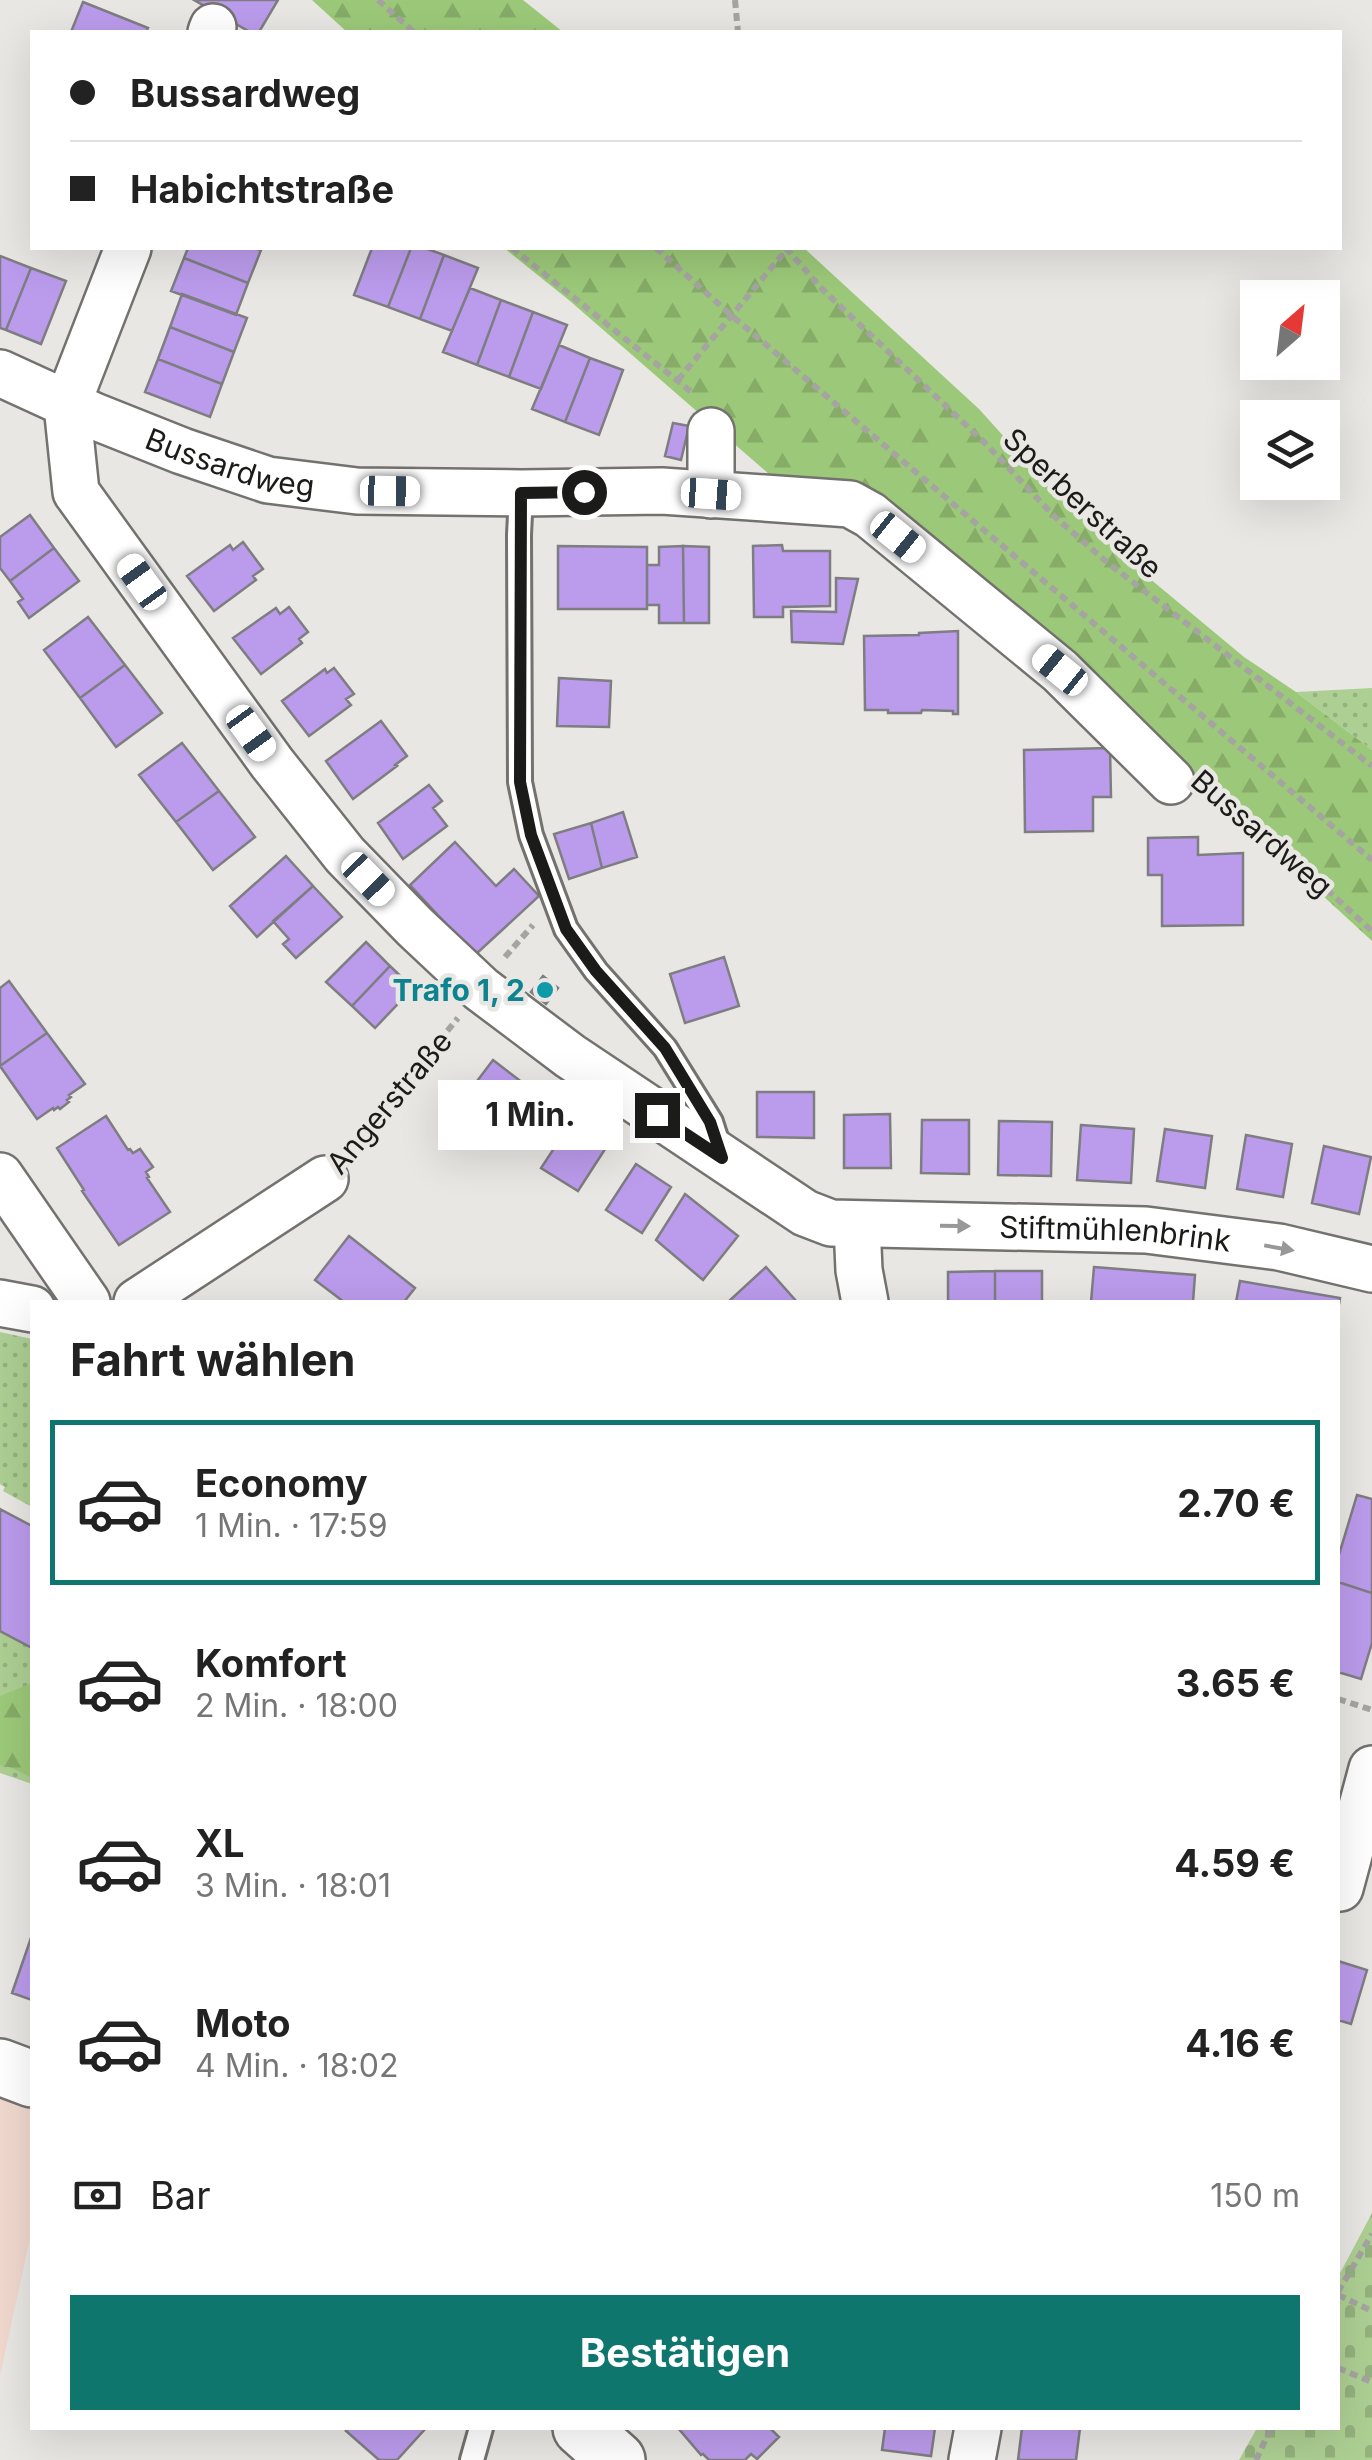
<!DOCTYPE html>
<html lang="de">
<meta charset="utf-8">
<style>
body{margin:0;font-family:Inter,sans-serif;background:#f6f6f6;color:#222;height:100vh;display:flex;flex-direction:column;font-size:38px;white-space:nowrap}
*{box-sizing:border-box;margin:0}
p{font-size:32px;color:#767676}
.icon{flex:none;width:55px;height:55px;fill:none;stroke:currentColor;stroke-width:2;stroke-linecap:round;stroke-linejoin:round}
.map{position:relative;flex:1;overflow:hidden}
.sheet{position:absolute;left:30px;top:1300px;width:1310px;height:1130px;display:flex;flex-direction:column;background:#fff;border-radius:0px;box-shadow:0 10px 40px #0002}
.sheet>*{flex:none}
.hud{position:absolute;left:30px;top:30px;width:1312px;height:220px;border-radius:0px;box-shadow:0 10px 40px #0002;display:grid;align-content:center;height:220px;padding:0 40px;background:#fff}
.needle{width:65px;rotate:28deg}
.tools{position:absolute;left:1240px;top:280px;display:grid;gap:20px}
.tools a{display:grid;place-items:center;width:100px;height:100px;border-radius:0px;background:#fff;box-shadow:0 10px 40px #0002;font-size:50px}
.end{position:absolute;width:45px;height:45px;margin:-22px;border:12px solid #1b1b19;background:#fff;box-shadow:0 0 0 5px #fff}
.from{border-radius:50%}
.bubble{position:absolute;height:70px;border-radius:0px;background:#fff;box-shadow:0 10px 40px #0002;font-size:32px;font-weight:700;line-height:70px;text-align:center}
.car{position:absolute;width:30px;height:60px;margin:-30px -15px;border-radius:12px;box-shadow:0 0 8px 2px #0007;background:linear-gradient(#fff 24%,#345 0 40%,#fff 0 76%,#345 0 86%,#fff 0)}
.hud b{display:flex;align-items:center;gap:35px;height:95px;font-size:38px}
.hud b+b{border-top:2px solid #e0e0e0}
.hud i{width:25px;height:25px;background:#222}
ul{padding:0;list-style:none}
li{display:flex;align-items:center;gap:30px;height:165px;margin:0 20px 15px;padding:0 20px;border:5px solid transparent;border-radius:0px}
li div{flex:1}
li b{display:block;font-size:38px}
li em{font-style:normal;font-weight:700}
li.current{border-color:#0f766e}
li>.icon{width:90px;height:90px;stroke-width:1.5}
h2{padding:0 40px;font-size:45px;line-height:120px}
.pay{display:flex;align-items:center;gap:25px;height:110px;padding:0 40px;font-size:38px}
.pay p{margin-inline-start:auto}
.button{display:flex;gap:20px;margin-top:auto;padding:20px 40px}
.button a{flex:1;height:115px;border-radius:0px;background:#0f766e;color:#fff;font-size:40px;font-weight:700;line-height:115px;text-align:center}
.map>svg:first-child{display:block}
.commercial{fill:#f0d8ce}
.grass{fill:url(#grass-dots)}
.forest{fill:url(#forest-firs)}
.cemetery{fill:url(#cemetery-stones)}
.building{fill:#bb9bec;stroke:#7e7d81;stroke-width:2.5}
.lines{fill:none;stroke-linecap:round;stroke-linejoin:round}
.service-casing{stroke:#74726e;stroke-width:28}
.minor-casing{stroke:#74726e;stroke-width:50}
.secondary-casing{stroke:#74726e;stroke-width:60}
.path{stroke:#a5a4a0;stroke-width:6;stroke-dasharray:8 5;stroke-linecap:butt}
.service{stroke:#fff;stroke-width:22}
.minor{stroke:#fff;stroke-width:45}
.secondary{stroke:#fff;stroke-width:55}
.oneway{fill:#989898}
.route{stroke:#1b1b19;stroke-width:12}
.culture-dot{fill:#0f9aa8;stroke:#e9e7e3;stroke-width:4}
.labels{text-anchor:middle;dominant-baseline:central;stroke-width:9;stroke-linejoin:round;paint-order:stroke}
.street-label{font-size:30px;fill:#1b1b19;stroke:#e9e7e3}
.culture-label{font-size:30px;font-weight:bold;fill:#0d838f;stroke:#e9e7e3;text-anchor:end}
</style>
<div class="map">
<svg width="1372" height="2460" viewBox="0 0 1372 2460">
<defs>
<pattern id="grass-dots" width="8" height="8" patternUnits="userSpaceOnUse" patternTransform="scale(2.5)"><rect width="8" height="8" fill="#adcf93"/><path d="M2 2h.1M6 6h.1" fill="none" stroke="#94b17e" stroke-width="1.8" stroke-linecap="round"/></pattern>
<pattern id="forest-firs" width="22" height="20" patternUnits="userSpaceOnUse" patternTransform="scale(2.5)"><rect width="22" height="20" fill="#9cc979"/><path d="M5 1l3.5 6h-7zM16 11l3.5 6h-7z" fill="#86ac68"/></pattern>
<pattern id="cemetery-stones" width="16" height="16" patternUnits="userSpaceOnUse" patternTransform="scale(2.5)"><rect width="16" height="16" fill="#adcf93"/><path d="M2 7V4a2 2 0 0 1 4 0v3zM10 15v-3a2 2 0 0 1 4 0v3z" fill="#94b17e"/></pattern>
</defs>
<rect width="100%" height="100%" fill="#e9e7e3"/>
<!-- commercial -->
<path class="commercial" d="M0 2068 32 2080V2229L0 2376Z"/>
<!-- grass -->
<path class="grass" d="M1372 688V750L1296 692Z
M0 1332 32 1339V1507L3 1491 5 1487 0 1484Z
M0 1631 32 1648V1784L0 1773Z"/>
<!-- forest -->
<path class="forest" d="M312 0H523L563 32H347Z
M504 248H804L979 409 1052 490 1131 563 1244 657 1296 692 1372 750V941L1297 872 1148 743 1047 644 786 489 570 301Z
M32 1683V1778L12 1768 0 1765V1696Z"/>
<!-- cemetery -->
<path class="cemetery" d="M1372 2213V2460H1239L1257 2428H1338V2277Z"/>
<!-- building -->
<path class="building" d="M194 0H278L259 32H250Z
M83 2 148 28 146 32H71Z
M188 248H253L261 250 248 283 184 258Z
M372 248H411L388 307 354 295Z
M411 248H425L444 255 420 319 388 307Z
M444 255 478 268 452 331 420 319Z
M0 256 31 268 6 330 0 328Z
M184 258 248 283 236 315 171 291Z
M31 268 66 281 41 344 6 330Z
M470 288 501 300 477 365 443 352Z
M182 294 247 318 234 352 170 327Z
M501 300 533 312 509 377 477 365Z
M533 312 567 325 541 389 509 377Z
M170 327 234 352 222 384 158 359Z
M559 345 590 358 565 422 532 409Z
M590 358 623 370 599 435 565 422Z
M158 359 222 384 210 417 145 392Z
M673 423 689 426 681 460 665 456Z
M30 515 54 548 10 581 0 568V537Z
M243 542 263 569 253 576 256 580 214 611 187 576 230 545 233 550Z
M782 545 783 551H830V606L783 607V617H754L753 546Z
M558 546 647 547V609H558Z
M683 546 684 623H659V605H647V565H659V547Z
M683 546 709 547V623H684Z
M54 548 79 581 29 618 18 602 23 599 10 581Z
M836 578 858 579 843 644 792 642 791 611 836 612Z
M289 607 308 632 299 639 302 643 261 674 233 638 276 608 280 614Z
M88 617 125 665 80 698 44 650Z
M958 631V714H953V711L922 710 921 713H888V710H865L864 636 919 635V633Z
M125 665 162 713 116 747 80 698Z
M334 668 354 694 346 699 351 705 309 736 282 701 325 669 327 673Z
M559 678 611 681 609 727 557 726Z
M381 721 407 756 395 765 397 766 353 799 326 761Z
M182 743 219 791 176 822 139 775Z
M1110 748 1111 797H1093V831L1025 832 1024 750Z
M429 785 442 801 433 808 447 826 403 859 378 823Z
M219 791 255 837 213 870 176 822Z
M623 812 637 857 602 868 591 823Z
M591 823 602 868 569 879 554 834Z
M1198 837V855L1243 853V925L1162 926V875H1148V838Z
M455 842 496 886 514 869 539 896 475 955 410 885Z
M286 856 313 886 257 937 230 906Z
M313 886 342 917 296 958 283 944 289 939 273 921Z
M366 942 390 966 352 1006 326 982Z
M724 957 739 1006 685 1023 670 974Z
M390 966 413 988 375 1028 352 1006Z
M543 976 558 988 546 1004 531 992Z
M9 981 47 1033 0 1066V988Z
M47 1033 85 1084 69 1095 71 1097 67 1100 69 1102 60 1109 58 1107 54 1110 53 1108 37 1119 0 1066Z
M493 1060 519 1080 485 1125 459 1105Z
M519 1080 544 1100 511 1145 485 1125Z
M757 1092H814V1138L757 1137Z
M890 1114 891 1168H844V1115Z
M106 1116 128 1150 130 1149 133 1153 140 1149 153 1167 146 1172 149 1177 147 1178 170 1212 119 1245 82 1191 84 1190 57 1148Z
M922 1120H969V1174L921 1173Z
M572 1121 607 1146 578 1191 541 1168Z
M999 1121 1052 1122 1051 1176 998 1175Z
M1081 1125 1134 1129 1131 1183 1077 1180Z
M1165 1129 1212 1136 1205 1188 1157 1181Z
M1246 1135 1292 1144 1283 1197 1237 1189Z
M1324 1146 1371 1157 1359 1214 1312 1203Z
M636 1164 671 1187 642 1233 606 1210Z
M685 1194 738 1236 703 1280 656 1240Z
M349 1236 415 1288 404 1302H344L315 1280Z
M766 1267 797 1302H728Z
M1094 1267 1195 1275 1193 1302H1091Z
M995 1271H1042V1302H995Z
M995 1271V1302H948V1272Z
M1240 1281 1340 1298 1338 1310V1302H1236Z
M1357 1495 1372 1499V1593L1338 1582V1558Z
M0 1509 32 1526V1648L0 1631Z
M1338 1582 1372 1593V1643L1361 1679 1338 1672Z
M32 1935V2000L12 1993Z
M1338 1961 1367 1970 1351 2024 1338 2020Z
M349 2428H426L397 2460H379L346 2431Z
M678 2428H770L779 2437 757 2459 751 2454 745 2460H709L703 2454 701 2455Z
M885 2428H935L931 2456 882 2450Z
M1022 2428H1080L1076 2460H1018Z"/>
<g class="lines">
<!-- service casing -->
<g class="service-casing">
<path id="service" d="M521 493 519 535 520 782 531 835 566 929 596 971 665 1048 711 1122 720 1150
M472 2460 481 2428"/>
</g>
<!-- minor casing -->
<g class="minor-casing">
<g id="minor">
<path d="M211 32 213 27"/>
<path id="s1" d="M128 248 67 405 76 492 272 763 345 855 415 927 481 989 570 1056 805 1213 831 1223 1146 1230 1279 1247 1372 1269"/>
<path id="s2" d="M0 373 94 416 182 451 268 480 357 491 521 493 662 491 850 504 870 515 1060 671 1171 781"/>
<path d="M711 431V495"/>
<path d="M0 1176 87 1302"/>
<path d="M857 1225 859 1270 865 1302"/>
<path d="M137 1302 325 1179"/>
<path d="M0 1303 32 1309"/>
<path d="M1340 1888 1372 1769"/>
<path d="M972 2460 978 2428"/>
</g>
</g>
<!-- secondary casing -->
<g class="secondary-casing">
<path id="secondary" d="M0 2067 32 2079
M581 2428 617 2460"/>
</g>
<!-- path -->
<path class="path" d="M378 0 414 32
M735 0 738 32
M512 248 694 394
M656 248 731 315 1372 860
M786 248 822 289 985 443 1055 517 1108 563 1372 766
M678 380 787 249
M1212 784 1372 931
M505 957 533 925
M348 1151 458 1018
M1338 1699 1372 1710
M1338 2292 1372 2234
M1338 2295 1372 2311
M1338 2368 1372 2382
M1256 2460 1271 2428"/>
<!-- service -->
<use href="#service" class="service"/>
<!-- minor -->
<use href="#minor" class="minor"/>
<!-- secondary -->
<use href="#secondary" class="secondary"/>
</g>
<!-- one-way arrows -->
<defs><path id="oneway-solid" d="M-6-.8H1V-3.2L6.5 0L1 3.2V.8H-6Z" transform="scale(2.5)"/></defs>
<g class="oneway">
<use href="#oneway-solid" transform="translate(955 1226) rotate(1)"/>
<use href="#oneway-solid" transform="translate(1279 1248) rotate(10)"/>
</g>
<g class="lines">
<!-- route -->
<path class="route" d="M584 492 521 493 520 782 531 835 566 929 596 971 665 1048 710 1122 722 1158 657 1115"/>
</g>
<!-- markers -->
<circle class="culture-dot" cx="545" cy="990" r="10"/>
<g class="labels">
<!-- street labels -->
<g class="street-label">
<text stroke="none"><textPath href="#s2" startOffset="248">Bussardweg</textPath></text>
<text transform="translate(1083 503) rotate(43)">Sperberstraße</text>
<text transform="translate(1262 833) rotate(41)">Bussardweg</text>
<text transform="translate(389 1102) rotate(-50)">Angerstraße</text>
<text stroke="none"><textPath href="#s1" startOffset="1605">Stiftmühlenbrink</textPath></text>
</g>
<!-- culture labels -->
<g class="culture-label">
<text x="525" y="990">Trafo 1, 2</text>
</g>
</g>
</svg>
<div class="tools">
<a><svg class="needle" viewBox="-14 -14 28 28"><path d="M0-13l5 13h-10z" fill="#e53935"/><path d="M0 13l5-13h-10z" fill="#767676"/></svg></a>
<a><svg class="icon" aria-label="layers" viewBox="0 0 24 24"><path d="M12 4l9 5-9 5-9-5zM3 14l9 5 9-5"/></svg></a>
</div>
<i class="end from" style="left:584px;top:492px"></i>
<i class="end" style="left:657px;top:1115px"></i>
<div class="bubble" style="left:438px;top:1080px;width:185px">1 Min.</div>
<i class="car" style="left:390px;top:491px;rotate:91deg"></i>
<i class="car" style="left:711px;top:494px;rotate:94deg"></i>
<i class="car" style="left:898px;top:537px;rotate:129deg"></i>
<i class="car" style="left:142px;top:582px;rotate:324deg"></i>
<i class="car" style="left:1060px;top:670px;rotate:309deg"></i>
<i class="car" style="left:251px;top:733px;rotate:144deg"></i>
<i class="car" style="left:368px;top:879px;rotate:136deg"></i>
<div class="hud">
<b><i class="from"></i>Bussardweg</b>
<b><i></i>Habichtstraße</b>
</div>
<section class="sheet">
<h2>Fahrt wählen</h2>
<ul>
<li class="current"><svg class="icon" aria-label="car" viewBox="0 0 24 24"><path d="M5 17H2v-5l4-1 3-4h7l3 4 3 1v5h-3M9 17h6M6 11h13"/><circle cx="7" cy="17" r="2"/><circle cx="17" cy="17" r="2"/></svg><div><b>Economy</b><p>1 Min. · 17:59</p></div><em>2.70 €</em></li>
<li><svg class="icon" aria-label="car" viewBox="0 0 24 24"><path d="M5 17H2v-5l4-1 3-4h7l3 4 3 1v5h-3M9 17h6M6 11h13"/><circle cx="7" cy="17" r="2"/><circle cx="17" cy="17" r="2"/></svg><div><b>Komfort</b><p>2 Min. · 18:00</p></div><em>3.65 €</em></li>
<li><svg class="icon" aria-label="car" viewBox="0 0 24 24"><path d="M5 17H2v-5l4-1 3-4h7l3 4 3 1v5h-3M9 17h6M6 11h13"/><circle cx="7" cy="17" r="2"/><circle cx="17" cy="17" r="2"/></svg><div><b>XL</b><p>3 Min. · 18:01</p></div><em>4.59 €</em></li>
<li><svg class="icon" aria-label="car" viewBox="0 0 24 24"><path d="M5 17H2v-5l4-1 3-4h7l3 4 3 1v5h-3M9 17h6M6 11h13"/><circle cx="7" cy="17" r="2"/><circle cx="17" cy="17" r="2"/></svg><div><b>Moto</b><p>4 Min. · 18:02</p></div><em>4.16 €</em></li>
</ul>
<div class="pay"><svg class="icon" aria-label="cash" viewBox="0 0 24 24"><path d="M3 7h18v10H3z"/><circle cx="12" cy="12" r="2"/></svg>Bar<p>150 m</p></div>
<div class="button"><a>Bestätigen</a></div>
</section>
</div>
